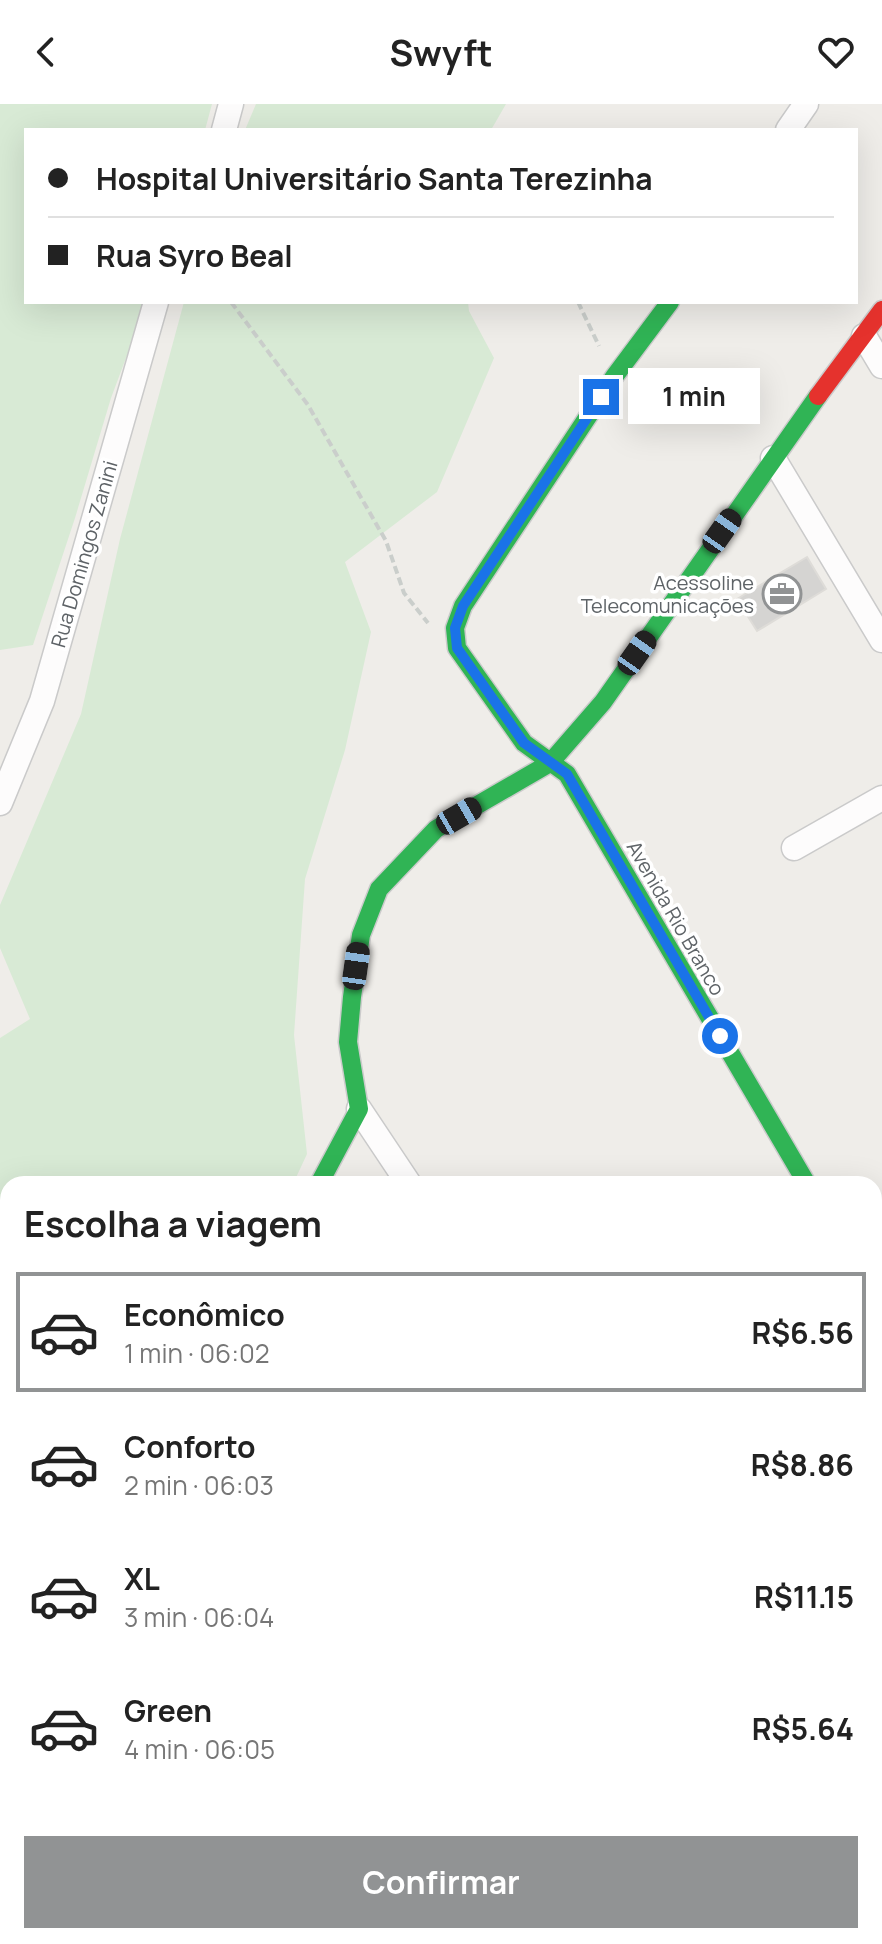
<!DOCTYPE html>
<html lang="pt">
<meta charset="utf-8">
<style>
body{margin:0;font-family:Manrope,sans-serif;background:#f6f6f6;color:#222;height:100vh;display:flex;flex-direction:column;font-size:30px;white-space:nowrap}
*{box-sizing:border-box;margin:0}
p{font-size:26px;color:#767676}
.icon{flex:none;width:44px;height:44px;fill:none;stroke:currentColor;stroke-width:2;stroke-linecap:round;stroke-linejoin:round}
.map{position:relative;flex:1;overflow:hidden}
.panel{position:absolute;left:0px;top:1072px;width:882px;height:768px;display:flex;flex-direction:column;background:#fff;border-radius:24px 24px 0 0;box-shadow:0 8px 32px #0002}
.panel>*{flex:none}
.top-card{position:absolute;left:24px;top:24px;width:834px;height:176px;border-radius:0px;box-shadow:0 8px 32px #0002;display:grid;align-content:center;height:176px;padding:0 24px;background:#fff}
.end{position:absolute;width:36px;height:36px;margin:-18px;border:10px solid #1a73e8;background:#fff;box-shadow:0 0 0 4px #fff}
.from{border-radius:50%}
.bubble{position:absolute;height:56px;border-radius:0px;background:#fff;box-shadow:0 8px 32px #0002;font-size:26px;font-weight:700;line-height:56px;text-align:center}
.car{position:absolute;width:24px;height:48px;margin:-24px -12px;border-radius:10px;box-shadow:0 0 6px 2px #0007;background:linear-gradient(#222 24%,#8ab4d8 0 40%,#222 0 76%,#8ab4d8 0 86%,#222 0)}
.top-card b{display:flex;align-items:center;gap:28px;height:76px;font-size:30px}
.top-card b+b{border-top:2px solid #e0e0e0}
.top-card i{width:20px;height:20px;background:#222}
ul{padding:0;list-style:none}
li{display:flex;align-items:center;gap:24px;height:120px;margin:0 16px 12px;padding:0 8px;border:4px solid transparent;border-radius:0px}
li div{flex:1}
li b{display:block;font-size:30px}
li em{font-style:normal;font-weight:700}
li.selected{border-color:#919394}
li>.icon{width:72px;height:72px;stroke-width:1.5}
h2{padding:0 24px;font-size:36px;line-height:96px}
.cta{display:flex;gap:16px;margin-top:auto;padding:16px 24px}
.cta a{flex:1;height:92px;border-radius:0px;background:#919394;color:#fff;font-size:32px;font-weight:700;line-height:92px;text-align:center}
header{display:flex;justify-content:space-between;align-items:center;height:104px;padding:0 24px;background:#fff;font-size:36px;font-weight:700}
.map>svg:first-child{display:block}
.green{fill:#d8ead5}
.building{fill:#d5d4d2;stroke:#dedcd8;stroke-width:2}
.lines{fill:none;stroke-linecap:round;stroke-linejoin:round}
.street-casing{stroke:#cacaca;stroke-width:27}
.fast-casing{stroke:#cbcbcb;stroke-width:21}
.jam-casing{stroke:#cbcbcb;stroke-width:21}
.path{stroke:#cacecb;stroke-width:4;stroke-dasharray:8 4;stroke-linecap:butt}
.street{stroke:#fdfcfc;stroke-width:24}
.fast{stroke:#30b455;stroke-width:18}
.jam{stroke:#e5322d;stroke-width:18}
.route{stroke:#1a73e8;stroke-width:10}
.labels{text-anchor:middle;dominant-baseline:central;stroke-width:7;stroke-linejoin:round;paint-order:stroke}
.street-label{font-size:20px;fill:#5e6367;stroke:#fff}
.poi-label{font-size:20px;fill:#5e6367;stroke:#fff;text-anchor:end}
</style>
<header><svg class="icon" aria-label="back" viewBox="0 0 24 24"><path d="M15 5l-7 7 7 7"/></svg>Swyft<svg class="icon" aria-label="heart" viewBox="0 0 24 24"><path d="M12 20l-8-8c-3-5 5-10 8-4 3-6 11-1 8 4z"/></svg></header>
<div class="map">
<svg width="882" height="1840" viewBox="0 0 882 1840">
<rect width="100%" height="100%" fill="#efede9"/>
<!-- green -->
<path class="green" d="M0 0H212L205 26H26V198H147L111 294 75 414 33 541 0 546Z
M256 0H506L491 26H245Z
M184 198H468L469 207 494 254 437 388 345 458 371 528 345 646 305 775 294 931 307 1050 293 1080H8V1212L0 1214V934L30 915 0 844V801L81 610 120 435Z"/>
<!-- building -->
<path class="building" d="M807 453 826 485 757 527 737 495Z"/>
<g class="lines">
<!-- street casing -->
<g class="street-casing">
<path id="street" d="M224 26 231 0
M788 26 806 0
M864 232 882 262
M773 354 882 536
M0 699 42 597 156 198
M794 744 882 694
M359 1005 409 1080
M0 1277 8 1276
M874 1348 882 1344
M0 1667 8 1666
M366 1832 367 1840"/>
</g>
<!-- fast casing -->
<g class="fast-casing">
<path id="fast" d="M670 198 614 273 463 502 455 524 457 544 524 639 567 670 807 1080
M319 1080 359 1005 348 938 352 893 361 831 379 785 436 725 550 659 603 598 818 292
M874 1129 882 1125
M0 1494H8
M874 1685 882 1681
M534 1840 552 1832"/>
</g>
<!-- jam casing -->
<g class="jam-casing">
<path id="jam" d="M818 292 882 206
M874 1198 882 1212"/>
</g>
<!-- path -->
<path class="path" d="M231 198 308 301 386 437 404 489 428 519
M578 198 599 242"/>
<!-- street -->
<use href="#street" class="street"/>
<!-- fast -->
<use href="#fast" class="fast"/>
<!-- jam -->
<use href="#jam" class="jam"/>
</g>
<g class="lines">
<!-- route -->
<path class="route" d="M601 293 463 502 455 524 457 544 524 639 567 670 720 932"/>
</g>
<!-- icons -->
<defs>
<g id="office-ring" transform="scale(2)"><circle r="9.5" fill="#fff" stroke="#919394" stroke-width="1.5"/><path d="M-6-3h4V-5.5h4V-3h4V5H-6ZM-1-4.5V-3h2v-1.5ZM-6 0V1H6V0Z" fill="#919394"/></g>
</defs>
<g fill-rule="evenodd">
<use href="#office-ring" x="782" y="490"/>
</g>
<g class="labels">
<!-- street labels -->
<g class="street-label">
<text transform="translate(84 450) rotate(-74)">Rua Domingos Zanini</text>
<text transform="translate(676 814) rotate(60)">Avenida Rio Branco</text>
</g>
<!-- poi labels -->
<g class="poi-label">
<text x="754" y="478">Acessoline<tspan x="754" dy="23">Telecomunicações</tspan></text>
</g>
</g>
</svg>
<i class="end from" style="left:720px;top:932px"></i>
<i class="end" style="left:601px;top:293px"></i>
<div class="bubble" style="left:628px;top:264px;width:132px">1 min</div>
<i class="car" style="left:722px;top:427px;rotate:35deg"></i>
<i class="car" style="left:637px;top:549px;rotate:35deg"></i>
<i class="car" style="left:459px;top:712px;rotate:60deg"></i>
<i class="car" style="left:356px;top:862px;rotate:8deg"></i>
<div class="top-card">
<b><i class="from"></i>Hospital Universitário Santa Terezinha</b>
<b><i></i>Rua Syro Beal</b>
</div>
<section class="panel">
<h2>Escolha a viagem</h2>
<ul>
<li class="selected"><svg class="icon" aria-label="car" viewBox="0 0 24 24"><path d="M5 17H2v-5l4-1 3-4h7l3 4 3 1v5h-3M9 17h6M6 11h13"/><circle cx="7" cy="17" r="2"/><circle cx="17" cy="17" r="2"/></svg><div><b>Econômico</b><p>1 min · 06:02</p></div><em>R$6.56</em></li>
<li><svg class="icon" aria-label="car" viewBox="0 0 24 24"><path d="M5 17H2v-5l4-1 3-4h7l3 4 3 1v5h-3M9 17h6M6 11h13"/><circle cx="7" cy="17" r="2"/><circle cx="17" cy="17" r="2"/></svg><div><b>Conforto</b><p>2 min · 06:03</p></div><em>R$8.86</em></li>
<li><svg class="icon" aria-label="car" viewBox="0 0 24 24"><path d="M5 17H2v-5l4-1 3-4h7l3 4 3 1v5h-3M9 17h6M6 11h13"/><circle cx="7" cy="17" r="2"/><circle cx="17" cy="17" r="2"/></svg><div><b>XL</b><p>3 min · 06:04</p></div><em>R$11.15</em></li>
<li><svg class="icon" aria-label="car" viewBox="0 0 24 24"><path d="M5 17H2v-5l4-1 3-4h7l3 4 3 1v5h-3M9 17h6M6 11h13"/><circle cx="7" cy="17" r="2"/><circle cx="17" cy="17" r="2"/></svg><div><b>Green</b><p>4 min · 06:05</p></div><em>R$5.64</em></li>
</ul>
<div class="cta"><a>Confirmar</a></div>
</section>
</div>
